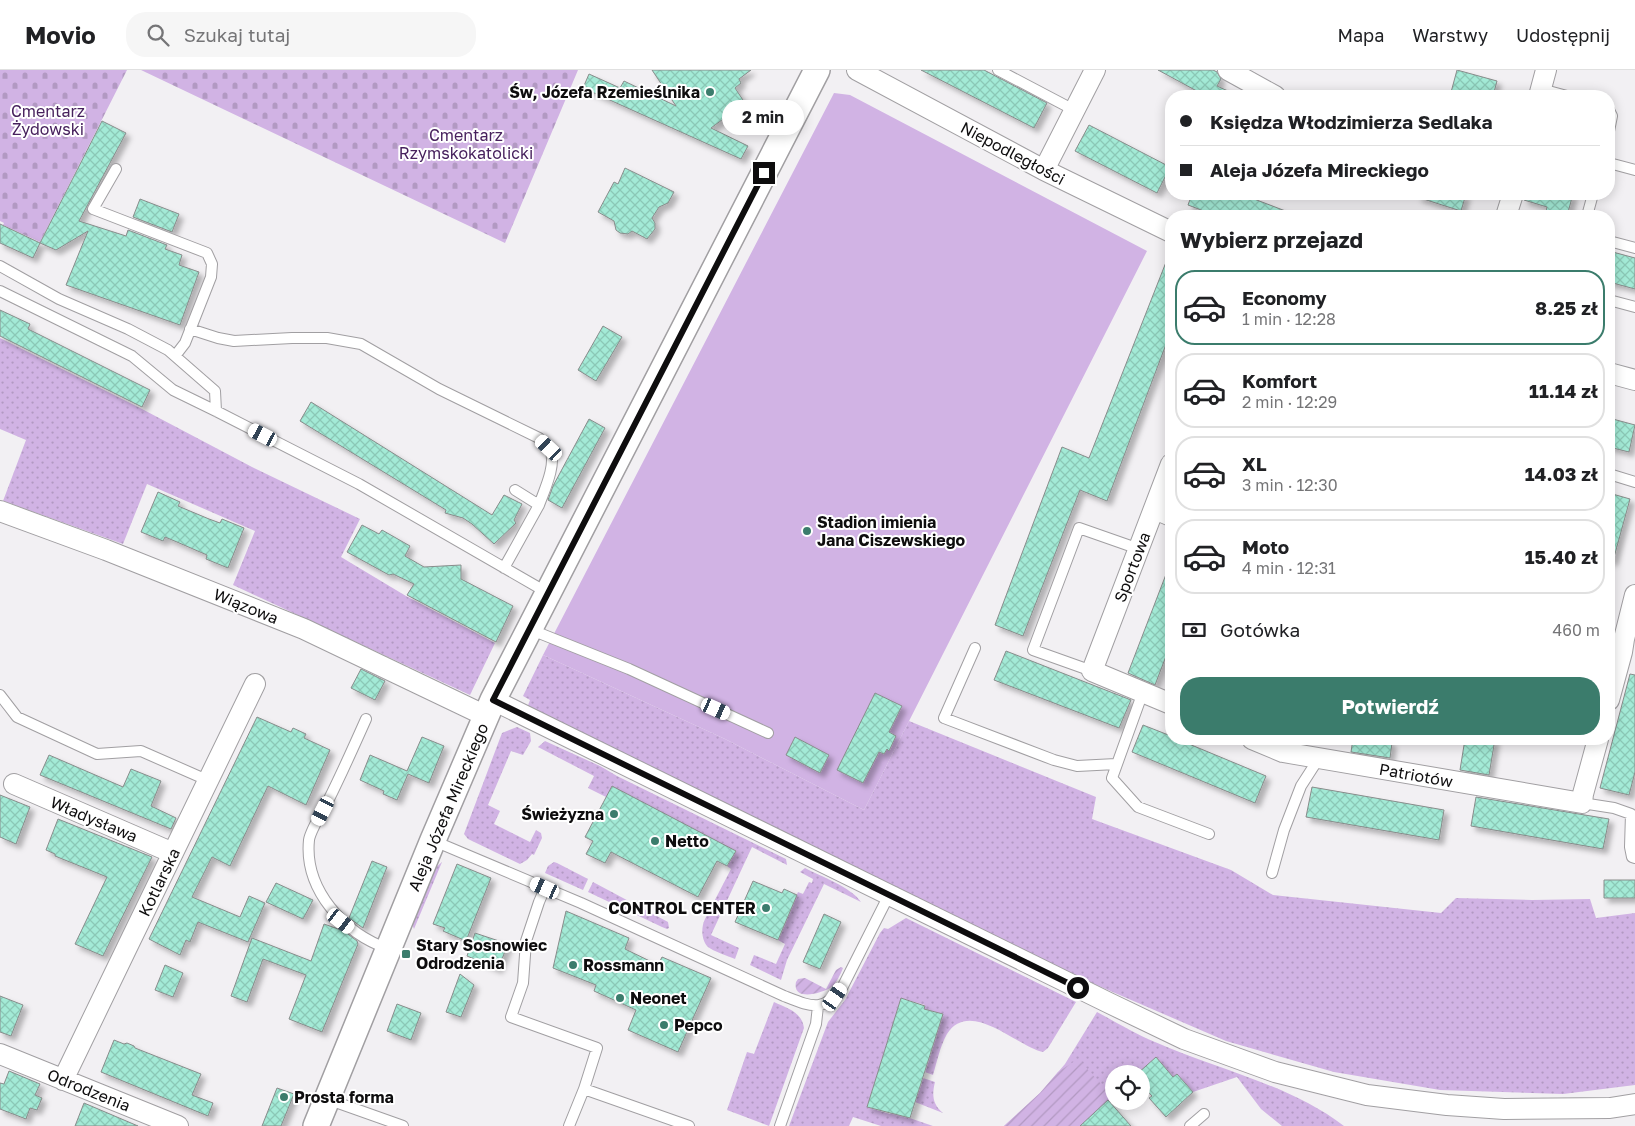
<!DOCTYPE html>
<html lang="pl">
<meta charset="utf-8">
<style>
body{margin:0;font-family:"Golos Text",sans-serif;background:#f6f6f6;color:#202124;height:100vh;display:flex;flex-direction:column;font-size:19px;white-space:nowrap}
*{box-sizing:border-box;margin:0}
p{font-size:16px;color:#757577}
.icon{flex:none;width:28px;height:28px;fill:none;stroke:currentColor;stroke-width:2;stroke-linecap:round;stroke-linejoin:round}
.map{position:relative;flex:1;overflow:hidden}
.side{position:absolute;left:1165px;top:140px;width:450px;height:535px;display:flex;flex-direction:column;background:#fff;border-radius:20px;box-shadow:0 2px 12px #0003}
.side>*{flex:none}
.guide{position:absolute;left:1165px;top:20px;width:450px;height:110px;border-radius:20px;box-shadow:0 2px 12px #0003;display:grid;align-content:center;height:110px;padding:0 15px;background:#fff}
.controls{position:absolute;left:1105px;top:995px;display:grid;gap:10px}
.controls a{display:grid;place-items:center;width:45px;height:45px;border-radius:50%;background:#fff;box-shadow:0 2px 12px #0003;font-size:25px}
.end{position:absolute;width:22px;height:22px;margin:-11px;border:6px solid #0e0d0e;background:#fff;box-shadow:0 0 0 2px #fff}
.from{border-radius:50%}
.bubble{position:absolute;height:35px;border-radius:18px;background:#fff;box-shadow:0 2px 12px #0003;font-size:16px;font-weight:700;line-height:35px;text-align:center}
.car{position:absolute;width:15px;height:30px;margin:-15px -8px;border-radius:6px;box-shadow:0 0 4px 1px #0007;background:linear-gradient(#fff 24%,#345 0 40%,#fff 0 76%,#345 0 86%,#fff 0)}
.guide b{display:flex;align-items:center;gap:18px;height:48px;font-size:19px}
.guide b+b{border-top:1px solid #e0e0e0}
.guide i{width:12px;height:12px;background:#202124}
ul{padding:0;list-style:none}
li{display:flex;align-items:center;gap:15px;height:75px;margin:0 10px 8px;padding:0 5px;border:2px solid #e0e0e0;border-radius:20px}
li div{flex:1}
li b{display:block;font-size:19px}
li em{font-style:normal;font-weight:700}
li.on{border-color:#3b7c6c}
li>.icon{width:45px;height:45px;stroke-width:1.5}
h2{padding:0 15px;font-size:22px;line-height:60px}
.pay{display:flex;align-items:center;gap:12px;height:55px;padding:0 15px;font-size:19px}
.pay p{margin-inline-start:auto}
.action{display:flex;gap:10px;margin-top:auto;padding:10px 15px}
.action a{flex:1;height:58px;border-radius:20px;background:#3b7c6c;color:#fff;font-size:20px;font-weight:700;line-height:58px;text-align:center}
header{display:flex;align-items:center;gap:30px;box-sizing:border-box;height:70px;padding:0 25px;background:#fff;border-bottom:1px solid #e0e0e0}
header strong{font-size:24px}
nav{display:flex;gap:28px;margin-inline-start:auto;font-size:18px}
.search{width:350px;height:45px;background:#f6f6f6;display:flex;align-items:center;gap:12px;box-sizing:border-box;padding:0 18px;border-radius:20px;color:#757577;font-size:19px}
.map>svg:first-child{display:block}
.grass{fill:url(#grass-dots)}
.cemetery{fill:url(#cemetery-stones)}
.garden{fill:url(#garden-furrows)}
.pitch{fill:#d1b3e4}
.building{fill:url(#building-cross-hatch);stroke:#888c8b;filter:url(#shadow)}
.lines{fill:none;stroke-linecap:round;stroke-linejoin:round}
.service-casing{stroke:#a19fa2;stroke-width:12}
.minor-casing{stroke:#a19fa2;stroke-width:22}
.tertiary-casing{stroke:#a19fa2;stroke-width:28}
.service{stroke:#fff;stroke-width:10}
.minor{stroke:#fff;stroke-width:20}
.tertiary{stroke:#fff;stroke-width:25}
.route{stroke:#0e0d0e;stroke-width:6}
.poi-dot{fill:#3b7c6c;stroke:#fff;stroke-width:2}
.labels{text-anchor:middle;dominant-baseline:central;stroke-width:4;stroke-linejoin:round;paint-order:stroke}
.poi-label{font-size:16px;font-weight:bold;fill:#0e0d0e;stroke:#fff;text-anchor:start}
.park-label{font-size:16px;fill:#47215d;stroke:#fff}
.street-label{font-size:16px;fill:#0e0d0e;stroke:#fff}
</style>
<header>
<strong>Movio</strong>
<div class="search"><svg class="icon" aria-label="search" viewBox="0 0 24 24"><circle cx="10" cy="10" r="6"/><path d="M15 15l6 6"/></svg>Szukaj tutaj</div>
<nav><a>Mapa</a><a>Warstwy</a><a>Udostępnij</a></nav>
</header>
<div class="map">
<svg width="1635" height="1056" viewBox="0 0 1635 1056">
<defs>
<pattern id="grass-dots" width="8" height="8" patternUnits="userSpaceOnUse" patternTransform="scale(1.25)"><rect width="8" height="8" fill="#d1b3e4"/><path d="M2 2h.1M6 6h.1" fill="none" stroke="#b299c2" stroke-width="1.8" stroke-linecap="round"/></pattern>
<pattern id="cemetery-stones" width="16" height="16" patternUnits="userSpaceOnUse" patternTransform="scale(1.25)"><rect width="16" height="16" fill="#d1b3e4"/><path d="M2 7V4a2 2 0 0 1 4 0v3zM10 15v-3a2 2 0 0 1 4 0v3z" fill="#b299c2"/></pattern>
<pattern id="garden-furrows" width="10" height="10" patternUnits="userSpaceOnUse" patternTransform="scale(1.25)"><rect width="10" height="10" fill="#d1b3e4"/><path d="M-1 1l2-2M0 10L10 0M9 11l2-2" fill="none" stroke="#b299c2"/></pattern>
<pattern id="building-cross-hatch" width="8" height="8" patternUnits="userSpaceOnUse" patternTransform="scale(1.25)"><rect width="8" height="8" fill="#a3ead6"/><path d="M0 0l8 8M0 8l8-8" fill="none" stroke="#8bc8b6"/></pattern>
<filter id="shadow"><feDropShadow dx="4.5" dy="4.5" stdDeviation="2.5" flood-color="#0004"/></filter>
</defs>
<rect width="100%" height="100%" fill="#f2f0f3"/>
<!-- grass -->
<path class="grass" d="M0 268 142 339 252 397 360 449 341 487 406 526 495 573 470 625 233 515 255 461 147 414 123 474 3 431 26 370 0 359Z
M543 585 725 669 864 740 909 651 1096 727 1092 749 1231 800 1273 825 1441 843 1456 828 1532 830 1590 829 1596 848 1635 843V1015L1563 1024 1440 1020 1334 1002 1226 971 1071 904 527 638 530 630 523 626Z
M517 657 530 663 531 671 523 685 511 681 488 735 500 741 494 754 530 772 536 760 541 763 542 768 534 785 532 784 527 790 520 794 468 769 464 764 502 663Z
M545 671 600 696 617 706 786 789 787 795 752 777 711 865 739 878 735 889C728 886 713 881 708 877 701 870 701 857 705 849L731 799 727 796 735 781 606 727 588 718 594 706 538 677Z
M442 792 414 859 412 854 434 799Z
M554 792 557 793 588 809 583 820 545 803 548 796Z
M805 798C822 807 851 817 861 832L824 814 787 890 781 910 750 895 754 885 776 894 785 874 778 870 798 822 803 824 809 812 812 813 813 809 800 802Z
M593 812 668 852 669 858 667 859 662 857 588 822Z
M906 848 1076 932 1048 978 1043 982C1016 976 970 928 947 964 940 976 937 992 933 1005L925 1002 943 944 924 939 925 935 901 928 867 1037 890 1044 892 1042 933 1056H881L853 1047 849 1056H789L828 952 845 930 880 863 884 858 888 859Z
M774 932C787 938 802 942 804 958L769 1056 727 1040 747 982 754 984Z
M1097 942C1116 952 1135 964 1155 972 1218 1000 1289 1014 1344 1056H1282L1261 1039 1237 1007 1193 1022 1177 1005 1173 1007 1156 987 1137 1004H1114V1025L1080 1056H1004L1040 1023 1065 994Z
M923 1008 935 1012C932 1024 932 1034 943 1043L915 1032Z"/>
<!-- cemetery -->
<path class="cemetery" d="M0 0H127L40 172 3 155 4 153 0 151Z
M141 0H578L505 173Z"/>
<!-- garden -->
<path class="garden" d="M841 897 843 898C840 905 837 913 830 918 820 924 792 931 796 912L798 909 805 908 826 919 836 900Z
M1078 989 1112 1026 1080 1056H1004L1040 1023 1058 1002Z"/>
<!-- pitch -->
<path class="pitch" d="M834 23 850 25 1147 181 864 740 725 669 543 585Z"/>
<!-- building -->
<path class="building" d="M652 0H751L739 9 741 13 735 18 745 33 711 58 748 76 741 89 583 18 589 4 620 18 624 11 676 36Z
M921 0H984L1047 33 1034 58Z
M1158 0H1213L1217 2 1221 9 1217 16 1239 26H1206Z
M1457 0 1497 11 1493 26H1450Z
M102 51 126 63 79 151 126 166 128 160 167 175 165 179 182 185 179 195 199 202 180 255 66 215 88 161 56 180 40 173Z
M1089 55 1170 97 1157 123 1075 81Z
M625 98 674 122 668 133 659 137 652 148 655 153V159L647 169 632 161 628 164 620 163 616 160 614 151 598 142 614 112 618 114Z
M1192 124H1241L1296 145V146H1217L1188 135Z
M1418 124H1466L1461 141 1417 127Z
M1525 124H1573L1567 146 1546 141 1547 137 1524 130Z
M140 129 179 144 172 162 133 147Z
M0 154 40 173 33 188 0 173Z
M1609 181 1635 188V219L1609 212Z
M1170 182 1171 261 1107 431 1080 420 1023 566 995 555 1062 377 1089 388Z
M0 240 30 254 28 259 150 320 142 337 0 266Z
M603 256 622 267 596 311 578 300Z
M311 332 492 445 504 425 522 434 514 450 516 453 494 474 472 454 463 448 445 443 446 440 300 351Z
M1609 348 1635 355 1629 382 1609 377Z
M589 349 605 358 562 438 548 430 553 416Z
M158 422 180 432 178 436 209 449 220 453 222 449 244 458 228 498 206 489 207 485 177 472 165 467 163 471 141 462Z
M1609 423 1630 429 1613 491H1609Z
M362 455 379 464 382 460 410 476 405 486 424 497 461 495V509L513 536 496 572 407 525 414 514 393 504 389 505 347 482Z
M1170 494 1171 573 1155 615 1128 603Z
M1006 581 1131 630 1119 658 994 610Z
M361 599 385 611 375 630 351 618Z
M1630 604 1635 605V702L1629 725 1600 718Z
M875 623 902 636 889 662 896 666 889 681 887 679 884 684 879 682 863 713 837 700Z
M257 647 291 662 293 658 306 664 304 668 330 680 306 735 268 716 230 796 212 787 192 827 240 847 249 826 265 833 248 872 198 852 190 872 186 870 180 885 149 869Z
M1143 655 1171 666V669H1177L1266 706 1255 733 1132 682Z
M422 667 444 676 429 713 408 704 397 730 383 724 384 721 360 710 370 685 407 701Z
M795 667 829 685 820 703 786 685Z
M1353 669H1388V672L1392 673 1390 688 1351 682Z
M1465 669H1495L1489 705 1460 700Z
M49 685 123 717 131 699 161 711 151 736 176 748 171 759 40 705Z
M612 716 736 781 727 796 717 791 698 827 611 782 605 793 586 784 593 771 585 767Z
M1312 717 1444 740 1439 770 1306 747Z
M0 725 30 737 16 774 0 767Z
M1476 727 1609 749 1603 779 1471 756Z
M58 749 152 787 103 886 75 874 107 807 55 786V784L46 780Z
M372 791 387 797 363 858 349 848Z
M457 794 491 808 466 871 443 861 445 858 433 854Z
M1604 810H1635V828H1604Z
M753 811 782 823 784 819 797 825 778 870 735 852Z
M276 813 313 830 303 849 266 832Z
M566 841 629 868 625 879 658 895 662 887 711 908 678 982 628 960 636 940 594 921 596 915 553 898Z
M824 844 841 852 820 899 803 892Z
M324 854 344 861 357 871 358 874 322 962 289 949 306 905 263 889 247 932 231 926 252 868 311 891Z
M475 863 508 874 498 899 467 886Z
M165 895 183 903 173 927 155 920Z
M460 904 474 915 461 947 446 942Z
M0 926 23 935 11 966 0 962Z
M901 928 925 936 924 939 943 944 910 1048 867 1037Z
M397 934 421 943 411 970 387 961Z
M114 970 124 974 127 973 134 976 135 978 201 1004 192 1025 213 1033 208 1046 101 1002Z
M1156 987 1173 1007 1177 1004 1193 1022 1166 1047 1149 1028 1152 1026 1141 1014V1004H1137Z
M9 1001 40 1014 35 1025 42 1028 37 1040 30 1038 26 1049 0 1039V1013L4 1014Z
M277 1018 294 1024 281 1056H262Z
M1108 1030 1131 1056H1080Z
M84 1033 138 1056H75Z"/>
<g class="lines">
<!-- service casing -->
<g class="service-casing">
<path id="service" d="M998 0 1074 40
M1541 19 1567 26
M1609 40 1612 46 1609 61
M1609 93 1635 100
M116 99 93 139 207 183 212 194 211 207 185 273 175 286
M1587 146 1593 124
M1609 171 1635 178
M0 196 59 229 128 259 168 280 215 321 216 341
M0 221 132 286 173 320 216 341 359 414 548 523
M1609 230 1635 237
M190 259 218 268 234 271 292 268H327L361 274 439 319 539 368C542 372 547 375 550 380 557 394 544 421 539 435
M1609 404 1635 412
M504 498 539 435 515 420
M529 559 629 599 768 663
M975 578 944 648 1054 690 1077 696 1116 694
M1092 601 1033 580 1079 458 1139 479
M1143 622 1112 708 1138 737 1209 764
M0 625 17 647 97 684 141 681 207 710
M366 649C354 676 342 703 329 729 324 738 310 761 309 770 304 819 344 864 389 879
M1582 733 1614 738 1631 744 1630 777 1632 787 1635 788
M434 771 581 833 784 926C812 937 824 943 843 916L889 825
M1272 803 1284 760 1301 716 1319 688
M545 818 539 832 526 871 523 913 511 947 597 978 584 1019
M327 1029 403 1056
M569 1056 584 1019 689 1056
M780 1056 816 954 818 936
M1190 1056 1204 1044"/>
</g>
<!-- minor casing -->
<g class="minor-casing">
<path id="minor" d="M857 0 1044 100 1171 162
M1228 0 1275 26
M1539 26 1546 0
M1044 100 1095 0
M1506 146 1513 124
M1609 303 1635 310
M1171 394 1092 601 1171 634
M1155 439 1171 446
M0 441 106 480 304 559 486 646
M493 630 1107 932 1184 969 1275 1002 1367 1025 1447 1035 1504 1039 1610 1038 1635 1034
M1609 630 1622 582 1624 569 1635 525
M1252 669 1283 682 1582 733 1583 724 1598 669
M14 714 173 783
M0 984 178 1056
M63 1010C127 878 190 746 255 614"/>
</g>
<!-- tertiary casing -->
<g class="tertiary-casing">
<path id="tertiary" d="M316 1056 433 770 493 630 817 0"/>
</g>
<!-- service -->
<use href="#service" class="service"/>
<!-- minor -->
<use href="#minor" class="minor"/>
<!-- tertiary -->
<use href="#tertiary" class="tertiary"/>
</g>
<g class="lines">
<!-- route -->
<path class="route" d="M764 103 493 630 1078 918"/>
</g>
<!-- markers -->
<g class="poi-dot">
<circle cx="710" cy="22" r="5"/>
<circle cx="807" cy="461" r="5"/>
<circle cx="614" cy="744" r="5"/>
<circle cx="655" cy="771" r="5"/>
<circle cx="766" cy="838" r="5"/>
<rect x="401" y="879" width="10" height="10" rx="2.5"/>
<circle cx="573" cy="895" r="5"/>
<circle cx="620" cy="928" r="5"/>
<circle cx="664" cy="955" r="5"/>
<circle cx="284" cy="1027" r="5"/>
</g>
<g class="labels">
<!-- poi labels -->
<g class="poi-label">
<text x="700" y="22" text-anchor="end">Św, Józefa Rzemieślnika</text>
<text x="817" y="452">Stadion imienia<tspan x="817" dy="18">Jana Ciszewskiego</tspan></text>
<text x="604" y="744" text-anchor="end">Świeżyzna</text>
<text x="665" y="771">Netto</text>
<text x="756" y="838" text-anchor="end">CONTROL CENTER</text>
<text x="416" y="875">Stary Sosnowiec<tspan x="416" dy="18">Odrodzenia</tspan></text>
<text x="583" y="895">Rossmann</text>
<text x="630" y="928">Neonet</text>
<text x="674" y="955">Pepco</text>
<text x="294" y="1027">Prosta forma</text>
</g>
<!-- park labels -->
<g class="park-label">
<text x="48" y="41">Cmentarz<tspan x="48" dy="18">Żydowski</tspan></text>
<text x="466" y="65">Cmentarz<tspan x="466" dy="18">Rzymskokatolicki</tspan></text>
</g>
<!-- street labels -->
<g class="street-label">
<text transform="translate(1013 83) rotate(28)">Niepodległości</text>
<text transform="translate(1132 497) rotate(-69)">Sportowa</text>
<text transform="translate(246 536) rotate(22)">Wiązowa</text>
<text transform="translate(1416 705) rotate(10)">Patriotów</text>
<text transform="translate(448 737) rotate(-67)">Aleja Józefa Mireckiego</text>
<text transform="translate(94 749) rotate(23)">Władysława</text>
<text transform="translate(159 812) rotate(-64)">Kotlarska</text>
<text transform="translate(89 1020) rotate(22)">Odrodzenia</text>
</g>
</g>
</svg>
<div class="controls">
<a><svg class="icon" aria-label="locate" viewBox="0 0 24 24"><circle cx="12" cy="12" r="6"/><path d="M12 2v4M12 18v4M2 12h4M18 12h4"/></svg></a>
</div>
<i class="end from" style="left:1078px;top:918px"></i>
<i class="end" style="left:764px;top:103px"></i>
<div class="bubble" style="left:722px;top:30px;width:82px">2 min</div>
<i class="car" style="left:263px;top:365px;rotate:297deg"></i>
<i class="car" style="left:549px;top:378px;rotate:313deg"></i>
<i class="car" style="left:716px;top:639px;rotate:114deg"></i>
<i class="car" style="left:323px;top:741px;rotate:207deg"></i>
<i class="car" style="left:545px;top:818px;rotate:294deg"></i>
<i class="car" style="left:341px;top:851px;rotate:128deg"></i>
<i class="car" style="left:835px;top:927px;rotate:35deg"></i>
<div class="guide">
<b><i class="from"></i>Księdza Włodzimierza Sedlaka</b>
<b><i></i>Aleja Józefa Mireckiego</b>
</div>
<section class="side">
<h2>Wybierz przejazd</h2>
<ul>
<li class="on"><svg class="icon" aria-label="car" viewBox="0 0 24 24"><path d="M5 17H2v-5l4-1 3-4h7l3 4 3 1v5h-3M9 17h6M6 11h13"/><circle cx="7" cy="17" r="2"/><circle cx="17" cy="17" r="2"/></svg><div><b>Economy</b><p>1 min · 12:28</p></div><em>8.25 zł</em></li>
<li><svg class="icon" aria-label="car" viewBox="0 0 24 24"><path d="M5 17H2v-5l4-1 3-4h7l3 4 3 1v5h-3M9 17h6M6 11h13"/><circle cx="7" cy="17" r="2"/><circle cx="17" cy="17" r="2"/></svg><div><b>Komfort</b><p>2 min · 12:29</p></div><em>11.14 zł</em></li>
<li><svg class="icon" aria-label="car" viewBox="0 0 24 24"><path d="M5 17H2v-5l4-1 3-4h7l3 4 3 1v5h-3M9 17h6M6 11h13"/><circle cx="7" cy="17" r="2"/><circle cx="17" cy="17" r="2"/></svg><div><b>XL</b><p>3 min · 12:30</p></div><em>14.03 zł</em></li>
<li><svg class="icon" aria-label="car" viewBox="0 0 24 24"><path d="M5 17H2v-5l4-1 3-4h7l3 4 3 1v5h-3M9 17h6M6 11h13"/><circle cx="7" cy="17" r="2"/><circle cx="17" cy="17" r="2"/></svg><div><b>Moto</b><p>4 min · 12:31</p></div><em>15.40 zł</em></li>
</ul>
<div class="pay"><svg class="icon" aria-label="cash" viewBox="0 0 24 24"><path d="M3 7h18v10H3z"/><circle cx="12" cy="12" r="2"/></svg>Gotówka<p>460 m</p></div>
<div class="action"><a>Potwierdź</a></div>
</section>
</div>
